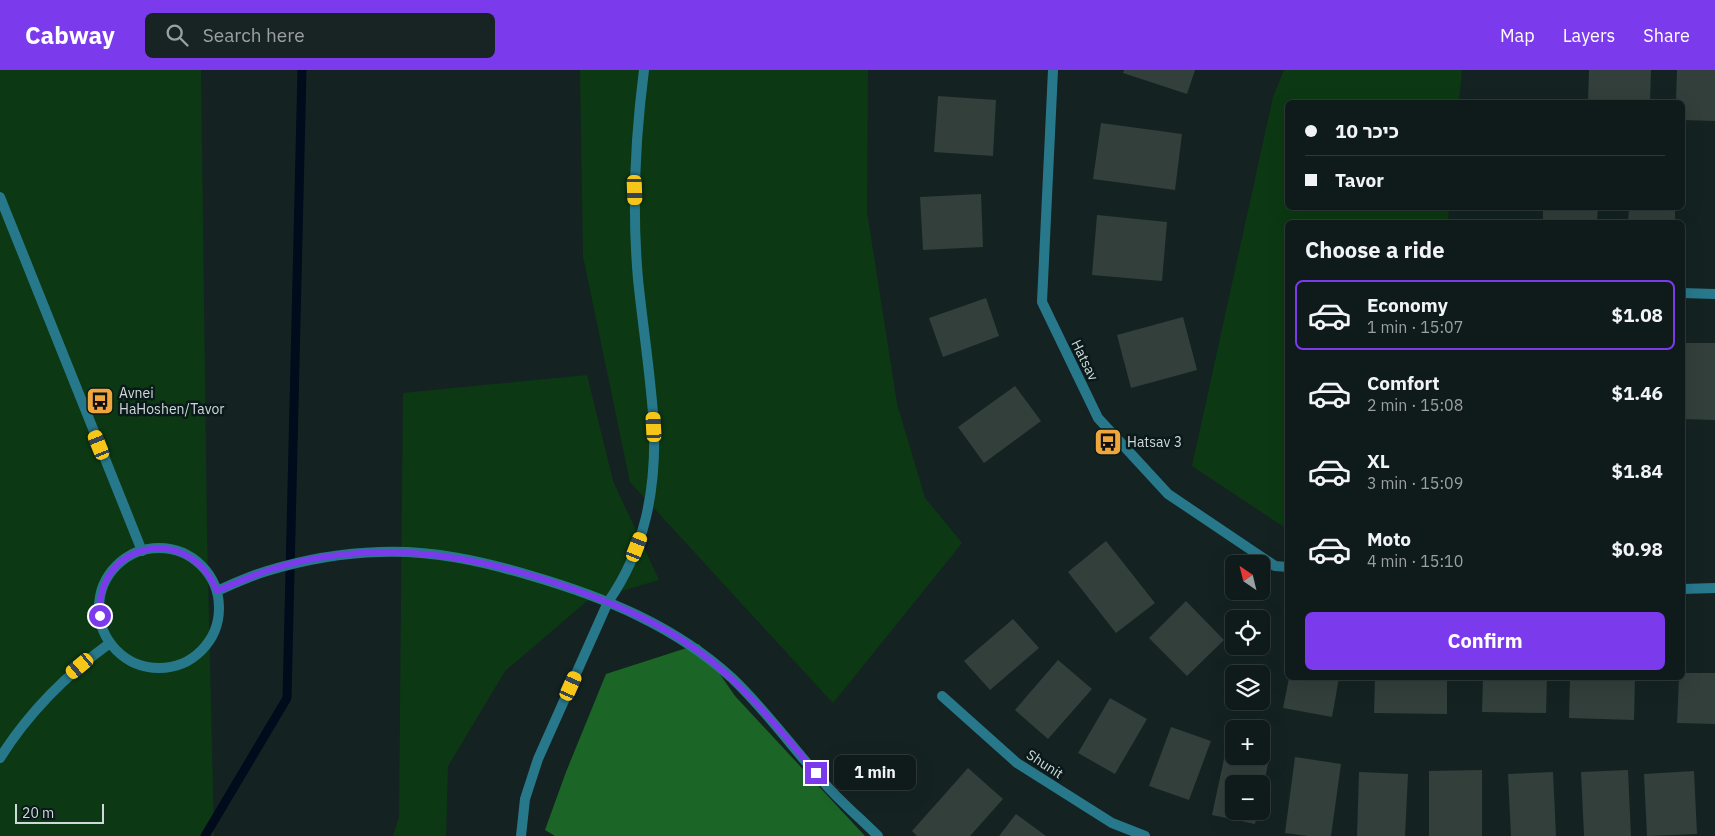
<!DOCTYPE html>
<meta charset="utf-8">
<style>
body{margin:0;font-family:"IBM Plex Sans","Noto Sans Hebrew",sans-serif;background:#182323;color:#f1f3f6;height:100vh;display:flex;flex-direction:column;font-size:19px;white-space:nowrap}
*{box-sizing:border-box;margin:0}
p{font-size:16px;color:#9ba1a2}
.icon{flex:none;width:28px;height:28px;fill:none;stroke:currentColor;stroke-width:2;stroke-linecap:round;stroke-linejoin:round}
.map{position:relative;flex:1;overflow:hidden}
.panel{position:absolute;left:1285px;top:150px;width:400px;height:460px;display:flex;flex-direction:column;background:#0f1a1a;border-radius:8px;box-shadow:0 5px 20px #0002,0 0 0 1px #2f3839}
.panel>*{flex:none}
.hud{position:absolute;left:1285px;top:30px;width:400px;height:110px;border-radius:8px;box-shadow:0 5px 20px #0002,0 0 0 1px #2f3839;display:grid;align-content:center;height:110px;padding:0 20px;background:#0f1a1a}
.needle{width:32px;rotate:325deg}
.controls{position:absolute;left:1225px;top:485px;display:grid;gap:10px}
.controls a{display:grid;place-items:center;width:45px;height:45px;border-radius:8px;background:#0f1a1a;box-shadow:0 5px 20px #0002,0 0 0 1px #2f3839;font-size:25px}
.scale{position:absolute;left:15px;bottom:12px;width:89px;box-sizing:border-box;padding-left:5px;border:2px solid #d0d9d9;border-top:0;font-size:14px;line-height:18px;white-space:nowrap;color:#d0d9d9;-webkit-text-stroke:4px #0a1919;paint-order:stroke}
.end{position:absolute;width:22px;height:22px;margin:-11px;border:6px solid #7c3aed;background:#fff;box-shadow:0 0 0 2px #fff}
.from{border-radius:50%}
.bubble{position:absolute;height:35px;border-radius:8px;background:#0f1a1a;box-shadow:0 5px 20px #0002,0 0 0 1px #2f3839;font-size:16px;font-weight:700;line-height:35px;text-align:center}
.car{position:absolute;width:15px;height:30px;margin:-15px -8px;border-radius:6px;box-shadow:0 0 4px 1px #0007;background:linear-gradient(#f5c518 24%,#345 0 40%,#f5c518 0 76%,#345 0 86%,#f5c518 0)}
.hud b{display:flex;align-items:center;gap:18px;height:48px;font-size:19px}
.hud b+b{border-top:1px solid #2f3839}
.hud i{width:12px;height:12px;background:#f1f3f6}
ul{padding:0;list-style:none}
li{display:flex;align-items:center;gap:15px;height:70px;margin:0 10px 8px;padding:0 10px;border:2px solid transparent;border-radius:8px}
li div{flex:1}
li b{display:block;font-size:19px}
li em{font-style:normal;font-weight:700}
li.selected{border-color:#7c3aed}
li>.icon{width:45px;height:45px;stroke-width:1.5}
h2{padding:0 20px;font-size:22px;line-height:60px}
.primary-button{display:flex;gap:10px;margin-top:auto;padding:10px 20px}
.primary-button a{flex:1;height:58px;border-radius:8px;background:#7c3aed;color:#fff;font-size:20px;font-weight:700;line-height:58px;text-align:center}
header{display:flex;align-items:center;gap:30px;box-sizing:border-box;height:70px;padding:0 25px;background:#7c3aed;color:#fff}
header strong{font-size:24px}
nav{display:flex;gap:28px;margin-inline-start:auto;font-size:18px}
.search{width:350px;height:45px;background:#182323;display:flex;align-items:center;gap:12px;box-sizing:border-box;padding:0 18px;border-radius:8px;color:#9ba1a2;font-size:19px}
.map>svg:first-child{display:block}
.green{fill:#0c3913}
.forest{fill:#1b6626}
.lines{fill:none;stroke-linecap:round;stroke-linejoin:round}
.stream{stroke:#000b1c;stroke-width:9}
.building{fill:#323f3a}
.minor{stroke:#28788c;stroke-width:10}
.tertiary{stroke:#28788c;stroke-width:10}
.route{stroke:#7c3aed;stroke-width:6}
.labels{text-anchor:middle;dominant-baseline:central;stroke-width:5;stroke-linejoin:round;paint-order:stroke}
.street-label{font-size:14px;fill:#d0d9d9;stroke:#0a1919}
.poi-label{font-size:14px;fill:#d0d9d9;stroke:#0a1919;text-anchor:start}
</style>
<header>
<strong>Cabway</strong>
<div class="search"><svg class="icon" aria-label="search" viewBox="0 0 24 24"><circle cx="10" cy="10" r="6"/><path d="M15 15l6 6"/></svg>Search here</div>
<nav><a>Map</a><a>Layers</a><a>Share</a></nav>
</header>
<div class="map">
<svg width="1715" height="766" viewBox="0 0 1715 766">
<rect width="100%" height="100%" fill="#142322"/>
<!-- green -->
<path class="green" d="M0 0H201L207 466 214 766H0Z
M580 0H868L867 142 897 334 925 428 962 473 833 633 630 412 583 186Z
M1284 0H1462L1459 32H1288V138H1449L1448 152H1288L1287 459 1192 396 1273 27Z
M587 305 613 411 659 510 587 531 505 601 448 696 446 766H393L399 747 403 323Z"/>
<!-- forest -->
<path class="forest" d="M699 574 735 626 865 766H555L545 760 566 702 606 604Z"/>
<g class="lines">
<!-- stream -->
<path class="stream" d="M205 766 287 628 302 0"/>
</g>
<!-- building -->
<path class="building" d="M1124 0H1195L1187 24 1123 3Z
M1589 0H1651L1650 32H1588Z
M1677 0H1715V51L1682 50V32H1676Z
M938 26 996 30 993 86 934 82Z
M1101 53 1182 64 1175 120 1093 109Z
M981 124 983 177 923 180 920 127Z
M1543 138H1598L1597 152H1543Z
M1629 138H1675V152H1628Z
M1097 145 1167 152 1162 211 1092 205Z
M986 228 999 266 943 287 929 248Z
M1183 247 1197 300 1131 318 1117 265Z
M1682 273H1715V350L1682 349Z
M1015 316 1041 351 984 393 958 357Z
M1106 471 1155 533 1116 563 1068 502Z
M1186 531 1224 570 1187 606 1149 568Z
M1013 549 1039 578 990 620 964 591Z
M1058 590 1092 619 1048 669 1015 640Z
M1682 603H1715V654L1677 653 1679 608H1682Z
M1289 608H1339L1332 647 1283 638Z
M1375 608H1447V644L1374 643Z
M1483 608H1547L1546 643 1482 642Z
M1570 608H1635L1634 650 1569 648Z
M1110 628 1147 649 1115 704 1078 683Z
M1171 657 1211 671 1189 730 1149 716Z
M1227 675 1234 677V686H1261V683L1270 685 1262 722 1261 714H1234V741H1258L1255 754 1212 745Z
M1295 687 1341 694 1331 766H1308L1285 763Z
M968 698 1003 729 970 766H917L912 761Z
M1482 700V766H1429V701Z
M1628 700 1631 766H1584L1581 702Z
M1694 701 1697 764 1647 766 1644 704Z
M1359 702 1408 704 1405 766H1357Z
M1553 702 1556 766H1511L1508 704Z
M1016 744 1046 766H999Z"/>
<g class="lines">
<!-- minor -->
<path class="minor" d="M1053 0 1042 232 1098 348 1168 424 1275 496 1288 497
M0 127 142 481
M1682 223 1715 224
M1682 519 1715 518
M942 626 1017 693 1112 753 1145 766
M521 766 525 729 538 689 608 532C645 479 656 421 654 357 651 307 643 258 638 209 632 140 635 69 644 0"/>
<!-- tertiary -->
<path class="tertiary" d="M99 538a60 60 0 1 1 120 0a60 60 0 1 1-120 0Z
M217 521C233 514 250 506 267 501 303 490 343 483 380 482 432 480 482 491 532 506 604 527 675 556 732 608 767 641 794 680 826 715 842 733 861 749 878 766
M0 688C29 642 66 605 110 573"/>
</g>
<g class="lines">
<!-- route -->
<path class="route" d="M100 546C94 473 188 451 217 521 233 514 249 507 266 501 370 467 472 483 573 519 617 535 660 553 698 581 744 614 779 659 816 703"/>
</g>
<!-- icons -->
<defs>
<g id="bus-square" transform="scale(1.4375)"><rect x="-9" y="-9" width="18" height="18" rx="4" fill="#efa73d" stroke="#0a1919"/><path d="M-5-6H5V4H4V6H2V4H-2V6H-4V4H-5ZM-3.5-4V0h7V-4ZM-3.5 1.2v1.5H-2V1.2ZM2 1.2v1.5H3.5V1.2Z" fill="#111"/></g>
</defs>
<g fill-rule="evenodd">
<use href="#bus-square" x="100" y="331"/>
<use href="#bus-square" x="1108" y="372"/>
</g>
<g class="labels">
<!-- street labels -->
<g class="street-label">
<text transform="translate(1085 290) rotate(64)">Hatsav</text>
<text transform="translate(1045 694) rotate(33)">Shunit</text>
</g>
<!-- poi labels -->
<g class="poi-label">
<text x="119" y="323">Avnei<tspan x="119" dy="16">HaHoshen/Tavor</tspan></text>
<text x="1127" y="372">Hatsav 3</text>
</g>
</g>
</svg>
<div class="controls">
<a><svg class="needle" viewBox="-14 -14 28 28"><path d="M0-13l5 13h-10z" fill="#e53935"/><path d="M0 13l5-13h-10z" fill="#9ba1a2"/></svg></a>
<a><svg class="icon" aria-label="locate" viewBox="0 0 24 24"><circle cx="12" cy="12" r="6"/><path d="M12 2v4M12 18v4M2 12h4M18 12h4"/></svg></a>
<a><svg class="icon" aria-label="layers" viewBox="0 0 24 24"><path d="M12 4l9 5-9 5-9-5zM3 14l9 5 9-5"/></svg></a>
<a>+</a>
<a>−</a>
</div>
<div class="scale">20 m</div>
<i class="end from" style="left:100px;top:546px"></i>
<i class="end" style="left:816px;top:703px"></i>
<div class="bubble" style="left:834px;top:685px;width:82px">1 min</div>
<i class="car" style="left:635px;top:120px;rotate:178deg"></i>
<i class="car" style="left:654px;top:357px;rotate:357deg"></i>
<i class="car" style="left:99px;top:375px;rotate:338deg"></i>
<i class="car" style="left:637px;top:477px;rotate:21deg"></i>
<i class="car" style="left:80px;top:596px;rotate:230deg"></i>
<i class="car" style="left:571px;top:616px;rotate:24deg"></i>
<div class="hud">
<b><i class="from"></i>כיכר 10</b>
<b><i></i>Tavor</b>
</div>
<section class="panel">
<h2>Choose a ride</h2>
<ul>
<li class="selected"><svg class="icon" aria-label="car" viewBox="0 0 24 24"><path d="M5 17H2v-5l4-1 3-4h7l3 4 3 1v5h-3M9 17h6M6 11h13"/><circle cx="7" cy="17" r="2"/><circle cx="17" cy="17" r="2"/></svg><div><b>Economy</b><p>1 min · 15:07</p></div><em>$1.08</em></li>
<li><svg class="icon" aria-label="car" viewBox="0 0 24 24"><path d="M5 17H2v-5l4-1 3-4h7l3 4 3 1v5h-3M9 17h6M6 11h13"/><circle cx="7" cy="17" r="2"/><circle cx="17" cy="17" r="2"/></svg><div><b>Comfort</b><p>2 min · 15:08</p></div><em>$1.46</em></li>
<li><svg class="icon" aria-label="car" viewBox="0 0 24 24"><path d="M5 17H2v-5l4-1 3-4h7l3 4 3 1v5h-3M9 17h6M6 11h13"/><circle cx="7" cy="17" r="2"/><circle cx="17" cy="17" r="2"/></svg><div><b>XL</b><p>3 min · 15:09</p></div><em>$1.84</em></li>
<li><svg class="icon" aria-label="car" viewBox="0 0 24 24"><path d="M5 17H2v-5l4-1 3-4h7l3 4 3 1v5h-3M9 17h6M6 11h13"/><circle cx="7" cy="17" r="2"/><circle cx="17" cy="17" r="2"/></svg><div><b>Moto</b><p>4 min · 15:10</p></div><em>$0.98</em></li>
</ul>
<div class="primary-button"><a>Confirm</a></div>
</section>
</div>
